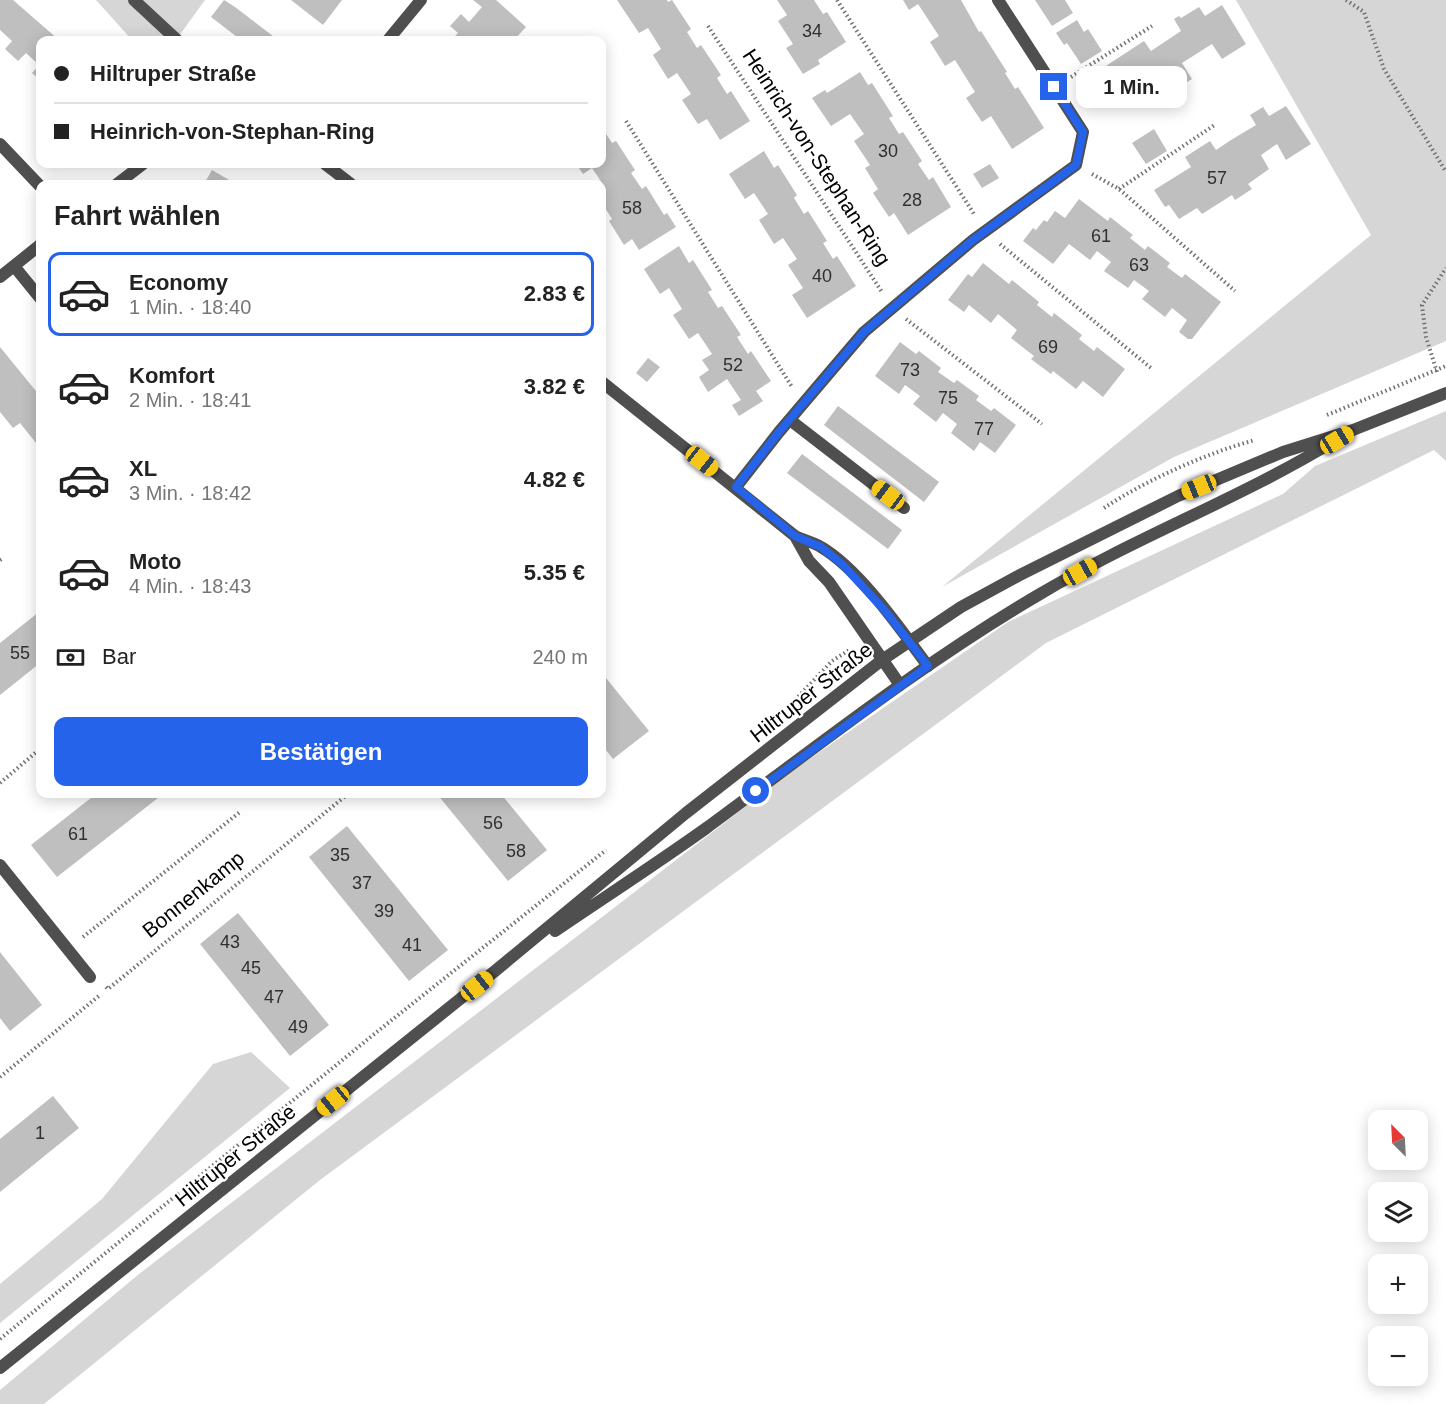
<!DOCTYPE html>
<html lang="de">
<meta charset="utf-8">
<style>
body{margin:0;font-family:Helvetica,sans-serif;background:#f6f6f6;color:#222;height:100vh;display:flex;flex-direction:column;font-size:22px;white-space:nowrap}
*{box-sizing:border-box;margin:0}
p{font-size:20px;color:#767676}
.icon{flex:none;width:33px;height:33px;fill:none;stroke:currentColor;stroke-width:2;stroke-linecap:round;stroke-linejoin:round}
.map{position:relative;flex:1;overflow:hidden}
.panel{position:absolute;left:36px;top:180px;width:570px;height:618px;display:flex;flex-direction:column;background:#fff;border-radius:12px;box-shadow:0 3px 15px #0003}
.panel>*{flex:none}
.hud{position:absolute;left:36px;top:36px;width:570px;height:132px;border-radius:12px;box-shadow:0 3px 15px #0003;display:grid;align-content:center;height:132px;padding:0 18px;background:#fff}
.needle{width:39px;rotate:336deg}
.controls{position:absolute;left:1368px;top:1110px;display:grid;gap:12px}
.controls a{display:grid;place-items:center;width:60px;height:60px;border-radius:12px;background:#fff;box-shadow:0 3px 15px #0003;font-size:30px}
.end{position:absolute;width:27px;height:27px;margin:-14px;border:8px solid #2563eb;background:#fff;box-shadow:0 0 0 3px #fff}
.from{border-radius:50%}
.bubble{position:absolute;height:42px;border-radius:12px;background:#fff;box-shadow:0 3px 15px #0003;font-size:20px;font-weight:700;line-height:42px;text-align:center}
.car{position:absolute;width:18px;height:36px;margin:-18px -9px;border-radius:8px;box-shadow:0 0 4px 2px #0007;background:linear-gradient(#f5c518 24%,#345 0 40%,#f5c518 0 76%,#345 0 86%,#f5c518 0)}
.hud b{display:flex;align-items:center;gap:21px;height:57px;font-size:22px}
.hud b+b{border-top:2px solid #e0e0e0}
.hud i{width:15px;height:15px;background:#222}
ul{padding:0;list-style:none}
li{display:flex;align-items:center;gap:18px;height:84px;margin:0 12px 9px;padding:0 6px;border:3px solid transparent;border-radius:12px}
li div{flex:1}
li b{display:block;font-size:22px}
li em{font-style:normal;font-weight:700}
li.active{border-color:#2563eb}
li>.icon{width:54px;height:54px;stroke-width:1.5}
h2{padding:0 18px;font-size:27px;line-height:72px}
.pay{display:flex;align-items:center;gap:15px;height:66px;padding:0 18px;font-size:22px}
.pay p{margin-inline-start:auto}
.cta{display:flex;gap:12px;margin-top:auto;padding:12px 18px}
.cta a{flex:1;height:69px;border-radius:12px;background:#2563eb;color:#fff;font-size:24px;font-weight:700;line-height:69px;text-align:center}
.map>svg:first-child{display:block}
.green{fill:#d6d6d6}
.building{fill:#bfbfbf}
.lines{fill:none;stroke-linecap:round;stroke-linejoin:round}
.path{stroke:#717171;stroke-width:4;stroke-dasharray:1.5 3;stroke-linecap:butt}
.service{stroke:#4f4f4f;stroke-width:12}
.minor{stroke:#4f4f4f;stroke-width:12}
.tertiary{stroke:#4f4f4f;stroke-width:12}
.route{stroke:#2563eb;stroke-width:8}
.labels{text-anchor:middle;dominant-baseline:central;stroke-width:4.5;stroke-linejoin:round;paint-order:stroke}
.number-label{font-size:18px;fill:#303030}
.street-label{font-size:21px;fill:#000;stroke:#fff}
</style>
<div class="map">
<svg width="1446" height="1404" viewBox="0 0 1446 1404">
<rect width="100%" height="100%" fill="#fff"/>
<!-- green -->
<path class="green" d="M96 0H205L176 40H132Z
M1236 0H1446V341L1174 457 942 587 1371 235Z
M1446 411V461L1434 450 1046 643 320 1180 44 1404H0V1390L139 1274 789 773 1008 622 1283 494 1315 466Z
M251 1052 290 1088 0 1323V1284L102 1199 213 1064Z"/>
<!-- building -->
<path class="building" d="M0 0H13L59 40H40V80L32 73 39 65 26 53 18 61 5 49 12 41 0 30Z
M224 0 235 7 278 40H241L211 17Z
M291 0H342L323 25Z
M473 0H496L526 27 514 40H451L458 33 450 26 461 14 469 22 482 7Z
M617 0H667L668 2 672 0 691 29 687 32 697 48 701 45 721 75 717 78 727 94 731 91 750 121 720 140 707 119 698 124 682 100 691 94 677 73 668 79 653 55 661 49 648 28 639 33Z
M777 0H814L823 14 827 12 846 42 818 60 820 64 803 74 786 48 793 44 778 21 787 15Z
M903 0H961L979 32 981 31 1007 72 1005 73 1015 89 1018 87 1044 128 1012 149 991 116 982 122 966 98 975 92 955 60 945 66 930 42 939 36 918 4 909 10Z
M1035 0H1065L1073 13 1052 26Z
M1222 5 1246 44 1222 59 1212 44 1182 63 1192 79 1168 94 1158 79 1127 99 1114 78 1097 89 1089 77 1144 41 1151 51 1181 31 1174 19 1179 16 1181 18 1199 7 1205 16Z
M1077 20 1084 32 1088 29 1102 51 1081 64 1067 43 1064 45 1056 33Z
M860 72 868 85 872 83 893 116 889 118 899 134 903 132 922 161 918 164 929 180 933 177 951 207 908 235 894 213 889 217 873 193 878 189 865 168 870 165 854 141 864 134 850 114 831 126 812 98 825 90 827 93Z
M1286 106 1311 144 1286 160 1277 144 1261 155 1269 169 1248 184 1252 189 1235 200 1232 195 1202 214 1197 208 1179 219 1169 205 1165 207 1154 190 1191 167 1185 157 1210 141 1216 150 1231 140 1256 125 1250 115 1263 107 1269 116Z
M602 118 606 125 602 128 612 143 616 141 635 170 631 173 642 189 646 186 664 215 667 213 676 227 639 250 632 239 624 245 609 221 612 219 602 203V192L606 189 592 168 583 174 576 164H602Z
M1154 129 1167 151 1146 164 1132 143Z
M764 151 774 168 778 165 797 195 794 198 804 214 808 211 827 241 823 243 833 259 837 256 856 286 807 318 792 295 803 288 788 265 797 259 783 238 774 244 759 220 768 214 754 193 745 199 729 174Z
M990 164 999 178 982 188 973 174Z
M212 170 236 184H204Z
M1079 199 1108 221 1110 217 1133 235 1130 238 1145 250 1148 246 1170 263 1167 267 1182 278 1185 274 1221 302 1192 339H1188L1179 332 1187 320 1172 308 1165 317 1142 299 1149 291 1134 280 1128 288 1104 271 1111 262 1097 251 1090 260 1069 244 1053 264 1023 241 1033 228 1036 230 1044 220 1047 222 1055 211 1065 218Z
M679 246 689 263 693 260 712 290 708 292 718 308 722 306 741 335 737 337 748 354 751 351 771 381 756 391 763 401 739 416 732 405 741 400 727 379 708 392 699 377 709 370 702 360 712 354 698 333 689 339 673 315 682 309 669 288 660 294 644 269Z
M983 263 1009 284 1012 280 1039 302 1037 305 1052 317 1054 313 1082 335 1079 339 1094 351 1097 347 1125 369 1103 397 1083 381 1076 389 1053 371 1051 374 1031 359 1034 356 1011 338 1017 330 998 314 991 323 969 305 964 312 948 300 968 274 972 277Z
M900 342 916 354 919 351 941 368 938 372 954 383 957 380 979 396 976 400 991 411 994 408 1016 425 995 453 980 442 974 451 951 433 957 424 943 413 936 422 913 404 920 396 905 385 899 394 875 376Z
M0 347 40 396V448L20 423 13 428 0 412Z
M648 358 660 367 647 382 636 373Z
M838 406 939 482 924 502 824 425Z
M802 454 902 530 888 549 787 473Z
M40 611V663L0 695V643Z
M602 673 649 731 613 759 602 745Z
M96 794H163L57 877 31 845Z
M437 794H501L547 850 508 881Z
M347 826 448 950 409 981 309 857Z
M238 913 329 1025 290 1056 200 944Z
M0 952 42 1005 10 1031 0 1018Z
M53 1096 79 1128 0 1192V1139Z"/>
<g class="lines">
<!-- path -->
<path class="path" d="M837 0 974 214
M1346 0 1364 12 1384 69 1446 172
M708 26 882 292
M1071 77 1152 26
M626 121 792 387
M1092 174 1119 189 1235 291
M1119 189 1216 124
M1000 244 1151 368
M906 319 1042 424
M1437 372 1426 337 1422 305 1446 268
M1327 415 1446 366
M1104 508C1146 480 1207 453 1255 440
M0 560 3 558
M795 700 832 661 851 649
M0 783 40 749
M83 937 240 812
M106 987 108 989 348 794
M0 1077 100 995
M0 1339 378 1031 606 850"/>
<!-- service -->
<path class="service" d="M790 420 904 508"/>
<!-- minor -->
<path class="minor" d="M134 0 177 40
M388 40 421 0
M0 144 40 186
M325 164 351 184
M117 184 143 164
M14 266 40 298
M0 277 40 245
M602 382 795 536C803 540 813 542 821 547 860 570 901 630 928 666
M736 487 779 432 864 332 973 240 1076 165 1083 132 998 0
M795 536 809 561 829 582 900 685
M0 865 90 977"/>
<!-- tertiary -->
<path class="tertiary" d="M555 931C605 897 656 864 705 829 815 748 922 663 1040 594 1136 537 1241 498 1336 440
M0 1368 495 971 686 813 882 660 961 607 1018 576 1178 496 1283 452 1353 430 1446 393"/>
</g>
<g class="lines">
<!-- route -->
<path class="route" d="M756 791 928 666 886 612 843 565 821 547 795 536 736 487 779 432 864 332 973 240 1076 165 1083 132 1054 87"/>
</g>
<g class="labels">
<!-- number labels -->
<g class="number-label">
<text x="812" y="31">34</text>
<text x="888" y="151">30</text>
<text x="1217" y="178">57</text>
<text x="912" y="200">28</text>
<text x="632" y="208">58</text>
<text x="1101" y="236">61</text>
<text x="1139" y="265">63</text>
<text x="822" y="276">40</text>
<text x="1048" y="347">69</text>
<text x="733" y="365">52</text>
<text x="910" y="370">73</text>
<text x="948" y="398">75</text>
<text x="984" y="429">77</text>
<text x="20" y="653">55</text>
<text x="493" y="823">56</text>
<text x="78" y="834">61</text>
<text x="516" y="851">58</text>
<text x="340" y="855">35</text>
<text x="362" y="883">37</text>
<text x="384" y="911">39</text>
<text x="230" y="942">43</text>
<text x="412" y="945">41</text>
<text x="251" y="968">45</text>
<text x="274" y="997">47</text>
<text x="298" y="1027">49</text>
<text x="40" y="1133">1</text>
</g>
<!-- street labels -->
<g class="street-label">
<text transform="translate(817 157) rotate(57)">Heinrich-von-Stephan-Ring</text>
<text transform="translate(811 692) rotate(-38)">Hiltruper Straße</text>
<text transform="translate(193 894) rotate(-39)">Bonnenkamp</text>
<text transform="translate(235 1155) rotate(-39)">Hiltruper Straße</text>
</g>
</g>
</svg>
<div class="controls">
<a><svg class="needle" viewBox="-14 -14 28 28"><path d="M0-13l5 13h-10z" fill="#e53935"/><path d="M0 13l5-13h-10z" fill="#767676"/></svg></a>
<a><svg class="icon" aria-label="layers" viewBox="0 0 24 24"><path d="M12 4l9 5-9 5-9-5zM3 14l9 5 9-5"/></svg></a>
<a>+</a>
<a>−</a>
</div>
<i class="end from" style="left:756px;top:791px"></i>
<i class="end" style="left:1054px;top:87px"></i>
<div class="bubble" style="left:1076px;top:66px;width:111px">1 Min.</div>
<i class="car" style="left:1337px;top:440px;rotate:59deg"></i>
<i class="car" style="left:702px;top:461px;rotate:128deg"></i>
<i class="car" style="left:1199px;top:487px;rotate:248deg"></i>
<i class="car" style="left:888px;top:495px;rotate:307deg"></i>
<i class="car" style="left:1080px;top:572px;rotate:61deg"></i>
<i class="car" style="left:477px;top:986px;rotate:51deg"></i>
<i class="car" style="left:333px;top:1101px;rotate:231deg"></i>
<div class="hud">
<b><i class="from"></i>Hiltruper Straße</b>
<b><i></i>Heinrich-von-Stephan-Ring</b>
</div>
<section class="panel">
<h2>Fahrt wählen</h2>
<ul>
<li class="active"><svg class="icon" aria-label="car" viewBox="0 0 24 24"><path d="M5 17H2v-5l4-1 3-4h7l3 4 3 1v5h-3M9 17h6M6 11h13"/><circle cx="7" cy="17" r="2"/><circle cx="17" cy="17" r="2"/></svg><div><b>Economy</b><p>1 Min. · 18:40</p></div><em>2.83 €</em></li>
<li><svg class="icon" aria-label="car" viewBox="0 0 24 24"><path d="M5 17H2v-5l4-1 3-4h7l3 4 3 1v5h-3M9 17h6M6 11h13"/><circle cx="7" cy="17" r="2"/><circle cx="17" cy="17" r="2"/></svg><div><b>Komfort</b><p>2 Min. · 18:41</p></div><em>3.82 €</em></li>
<li><svg class="icon" aria-label="car" viewBox="0 0 24 24"><path d="M5 17H2v-5l4-1 3-4h7l3 4 3 1v5h-3M9 17h6M6 11h13"/><circle cx="7" cy="17" r="2"/><circle cx="17" cy="17" r="2"/></svg><div><b>XL</b><p>3 Min. · 18:42</p></div><em>4.82 €</em></li>
<li><svg class="icon" aria-label="car" viewBox="0 0 24 24"><path d="M5 17H2v-5l4-1 3-4h7l3 4 3 1v5h-3M9 17h6M6 11h13"/><circle cx="7" cy="17" r="2"/><circle cx="17" cy="17" r="2"/></svg><div><b>Moto</b><p>4 Min. · 18:43</p></div><em>5.35 €</em></li>
</ul>
<div class="pay"><svg class="icon" aria-label="cash" viewBox="0 0 24 24"><path d="M3 7h18v10H3z"/><circle cx="12" cy="12" r="2"/></svg>Bar<p>240 m</p></div>
<div class="cta"><a>Bestätigen</a></div>
</section>
</div>
